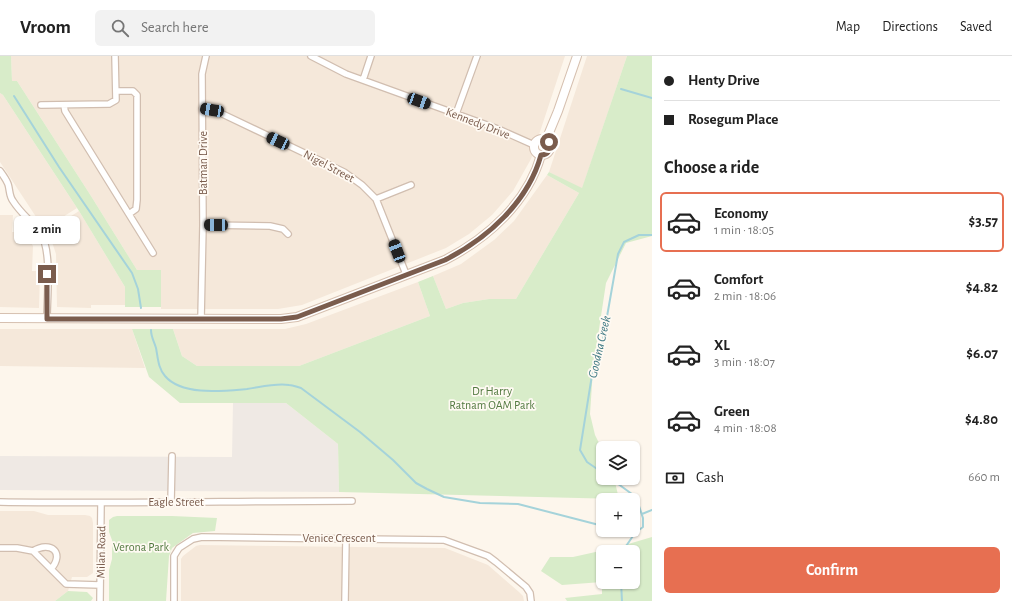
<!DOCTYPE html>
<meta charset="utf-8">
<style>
body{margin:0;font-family:"Alegreya Sans",sans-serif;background:#f2f2f2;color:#222;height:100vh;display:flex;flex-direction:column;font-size:15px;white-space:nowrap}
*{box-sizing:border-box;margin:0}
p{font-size:13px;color:#767676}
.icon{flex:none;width:22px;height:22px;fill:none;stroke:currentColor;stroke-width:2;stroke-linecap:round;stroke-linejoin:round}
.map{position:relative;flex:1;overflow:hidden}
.drawer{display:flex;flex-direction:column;background:#fff;width:360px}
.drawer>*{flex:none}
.hud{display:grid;align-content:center;height:88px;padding:0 12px;background:#fff}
.fabs{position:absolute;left:596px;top:385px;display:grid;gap:8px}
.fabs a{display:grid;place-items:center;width:44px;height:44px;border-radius:6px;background:#fff;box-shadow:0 1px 3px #0004;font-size:20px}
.end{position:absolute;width:18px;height:18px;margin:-9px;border:5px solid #7a5c4d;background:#fff;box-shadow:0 0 0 2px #fff}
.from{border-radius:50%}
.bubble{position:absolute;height:28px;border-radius:6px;background:#fff;box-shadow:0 1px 3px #0004;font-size:13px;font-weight:700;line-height:28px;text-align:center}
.car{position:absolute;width:12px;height:24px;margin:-12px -6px;border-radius:5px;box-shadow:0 0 3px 1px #0007;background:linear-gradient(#222 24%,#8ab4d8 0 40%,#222 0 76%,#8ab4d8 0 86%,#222 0)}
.hud b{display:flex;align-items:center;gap:14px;height:38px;font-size:15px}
.hud b+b{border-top:1px solid #e0e0e0}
.hud i{width:10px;height:10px;background:#222}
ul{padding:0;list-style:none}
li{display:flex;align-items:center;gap:12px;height:60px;margin:0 8px 6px;padding:0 4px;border:2px solid transparent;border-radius:6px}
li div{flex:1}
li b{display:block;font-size:15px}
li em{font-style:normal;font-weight:700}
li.selected{border-color:#e76f51}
li>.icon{width:36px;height:36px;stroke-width:1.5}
h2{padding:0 12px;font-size:18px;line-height:48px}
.pay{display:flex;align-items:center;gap:10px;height:44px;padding:0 12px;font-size:15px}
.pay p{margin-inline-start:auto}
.cta{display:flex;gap:8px;margin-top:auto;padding:8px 12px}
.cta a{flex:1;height:46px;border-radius:6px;background:#e76f51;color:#fff;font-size:16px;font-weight:700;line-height:46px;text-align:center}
header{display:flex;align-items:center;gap:24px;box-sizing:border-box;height:56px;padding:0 20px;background:#fff;border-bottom:1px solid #e0e0e0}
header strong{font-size:19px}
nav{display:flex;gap:22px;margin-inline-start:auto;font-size:14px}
.search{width:280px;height:36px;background:#f2f2f2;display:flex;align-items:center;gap:10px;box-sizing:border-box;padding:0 14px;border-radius:6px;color:#767676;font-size:15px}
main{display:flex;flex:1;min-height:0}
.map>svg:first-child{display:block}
.residential{fill:#f5e8da}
.industrial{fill:#efe9e4}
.green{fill:#d8ecc9;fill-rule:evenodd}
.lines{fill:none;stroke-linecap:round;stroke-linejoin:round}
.stream{stroke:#a5d3da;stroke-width:2}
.street-casing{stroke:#d1beb0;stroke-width:8}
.secondary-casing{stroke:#d6c0b0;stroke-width:10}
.street{stroke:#fff;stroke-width:5.5}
.secondary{stroke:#fff;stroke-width:8}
.route{stroke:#7a5c4d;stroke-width:5}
.labels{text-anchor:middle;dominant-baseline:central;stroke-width:3.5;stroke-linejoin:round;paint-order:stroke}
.street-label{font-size:12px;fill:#7a5c4d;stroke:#fffaf3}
.park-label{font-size:12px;fill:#537a41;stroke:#fffaf3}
.water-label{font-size:13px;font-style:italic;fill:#437c86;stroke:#fffaf3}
</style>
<header>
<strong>Vroom</strong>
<div class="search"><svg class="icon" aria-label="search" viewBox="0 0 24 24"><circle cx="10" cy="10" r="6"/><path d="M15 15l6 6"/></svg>Search here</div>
<nav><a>Map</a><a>Directions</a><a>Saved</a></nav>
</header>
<main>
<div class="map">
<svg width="652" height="545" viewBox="0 0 652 545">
<rect width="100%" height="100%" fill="#fdf6ec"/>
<!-- residential -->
<path class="residential" d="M11 0H565L531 103 513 135 492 159 469 178 446 192 302 249 278 253H161V214H137L91 140 17 25H12Z
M587 0H627L582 133 549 116Z
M0 37 3 39 77 152 44 173 0 106Z
M547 119 579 137 516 243H489L463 247 446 253 433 220 461 208 494 184 514 165Z
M79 155 125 231V249H91V252L57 251 56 198 52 186 46 176Z
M0 159H13L12 176H25L33 190 32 215H40L39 252 0 251Z
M418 226 430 260 299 310H197L182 300 173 273H285L306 268Z
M0 273H132L145 312 0 310Z
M0 455H34L48 459H85L90 460 92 462 93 467V517L87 521H72L68 535 55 545H0Z
M200 489 445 492 488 509 519 536 523 540 524 545H181V503L183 500 196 490Z"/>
<!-- industrial -->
<path class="industrial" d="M233 347H286L338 388 339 436 0 434V400L232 401Z"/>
<!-- green -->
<path class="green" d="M0 0H11L12 25H17L91 140 137 214H161V251H125V231L79 155 3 39 0 37Z
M627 0H652V180L626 187 606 227 593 313 590 358 595 379 603 395V422H614L619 443 339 436 338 388 286 347H180L149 321 132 273H173L182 300 197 310H299L430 260 418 226 433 220 446 253 463 247 489 243H516L579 137 547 119 549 116 582 132Z
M117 460H172L217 462 215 475 193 477 172 492 169 500 166 545H109V514L112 503V484L109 476V464L113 461Z
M652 481V545H567L565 542 602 538V526L562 529 541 515 550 501H573L618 491ZM603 496H633V526H603Z
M68 535 87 536 93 542 91 545H55Z"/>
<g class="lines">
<!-- stream -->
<path class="stream" d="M621 33 652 42
M14 40 59 111 132 217 138 233 141 252
M151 274C151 281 154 285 156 292 158 302 158 312 165 320 182 340 223 335 247 333 261 331 275 327 289 329 293 329 297 331 301 332L360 376 393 404 416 427 427 433 444 441 480 447 518 448 603 470
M603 417 587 406 580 394 592 319 602 289 618 198 624 186 639 179H652
M610 422 636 441 643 462V471L635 477 622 496
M642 458 652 454
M620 474 635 477
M621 526 622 545"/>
<!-- street casing -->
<g class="street-casing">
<path id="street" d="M311 0 346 18 498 73 534 89
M363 24 371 0
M116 35H133L137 39V144L136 153 129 158
M41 49 109 48 116 44 115 0
M64 49 65 55 153 197
M202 52 212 53 344 116 362 129 376 143 406 218
M456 58 477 0
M0 115C3 119 6 123 8 128 10 134 9 140 13 145 21 158 33 166 41 178 52 196 47 240 47 263
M376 143 411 129
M203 169 270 170 283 173 288 178
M201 263 203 169 202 18 206 0
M0 446C117 448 235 445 352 445
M171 446 172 400
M0 492H17L33 495 66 528 100 529
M33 495C51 484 65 497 51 513
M100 545 101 447
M174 545V500L179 492 193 483 202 481 444 484 488 500 496 506 526 531 530 537 531 545
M345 545 346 482"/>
</g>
<!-- secondary casing -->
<g class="secondary-casing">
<path id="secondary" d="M534 91a8 8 0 1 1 16 0a8 8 0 1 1-16 0Z
M546 84 558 55 577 0
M0 262 281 263 297 261 445 204C488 182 528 146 541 99"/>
</g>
<!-- street -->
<use href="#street" class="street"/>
<!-- secondary -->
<use href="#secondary" class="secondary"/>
</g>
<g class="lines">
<!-- route -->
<path class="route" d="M47 218V263H281L297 261 445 204C488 182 528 146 541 99 548 99 552 93 549 86"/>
</g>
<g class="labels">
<!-- street labels -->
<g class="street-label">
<text transform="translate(478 67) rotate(21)">Kennedy Drive</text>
<text transform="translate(203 107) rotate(-90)">Batman Drive</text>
<text transform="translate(329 110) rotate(28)">Nigel Street</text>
<text x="176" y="446">Eagle Street</text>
<text x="339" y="482">Venice Crescent</text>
<text transform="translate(101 496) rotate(-89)">Milan Road</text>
</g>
<!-- park labels -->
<g class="park-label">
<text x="492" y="335">Dr Harry<tspan x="492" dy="14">Ratnam OAM Park</tspan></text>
<text x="141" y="491">Verona Park</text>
</g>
<!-- water labels -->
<g class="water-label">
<text transform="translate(600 291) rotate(-77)">Goodna Creek</text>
</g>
</g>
</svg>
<div class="fabs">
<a><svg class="icon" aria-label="layers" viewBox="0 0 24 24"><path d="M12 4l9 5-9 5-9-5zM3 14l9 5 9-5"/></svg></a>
<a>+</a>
<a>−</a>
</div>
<i class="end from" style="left:549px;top:86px"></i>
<i class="end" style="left:47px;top:218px"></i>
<div class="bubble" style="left:14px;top:160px;width:66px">2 min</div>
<i class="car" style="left:419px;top:45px;rotate:110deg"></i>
<i class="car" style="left:212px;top:54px;rotate:280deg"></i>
<i class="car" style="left:278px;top:85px;rotate:295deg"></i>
<i class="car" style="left:216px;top:169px;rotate:271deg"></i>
<i class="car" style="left:397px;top:195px;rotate:339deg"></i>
</div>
<section class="drawer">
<div class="hud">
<b><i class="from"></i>Henty Drive</b>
<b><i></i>Rosegum Place</b>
</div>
<h2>Choose a ride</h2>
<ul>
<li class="selected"><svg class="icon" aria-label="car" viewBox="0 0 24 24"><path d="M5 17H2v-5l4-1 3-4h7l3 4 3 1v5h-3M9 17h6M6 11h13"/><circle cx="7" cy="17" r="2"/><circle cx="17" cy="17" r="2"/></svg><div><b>Economy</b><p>1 min · 18:05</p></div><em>$3.57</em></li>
<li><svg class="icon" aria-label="car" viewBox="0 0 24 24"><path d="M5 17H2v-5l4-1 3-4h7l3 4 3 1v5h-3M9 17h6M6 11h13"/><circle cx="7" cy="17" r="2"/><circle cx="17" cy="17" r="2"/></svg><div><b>Comfort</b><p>2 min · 18:06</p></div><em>$4.82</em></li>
<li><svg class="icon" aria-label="car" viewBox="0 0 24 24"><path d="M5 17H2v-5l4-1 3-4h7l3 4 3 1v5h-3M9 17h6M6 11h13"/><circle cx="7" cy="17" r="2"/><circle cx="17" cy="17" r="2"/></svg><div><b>XL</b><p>3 min · 18:07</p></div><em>$6.07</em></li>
<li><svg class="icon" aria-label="car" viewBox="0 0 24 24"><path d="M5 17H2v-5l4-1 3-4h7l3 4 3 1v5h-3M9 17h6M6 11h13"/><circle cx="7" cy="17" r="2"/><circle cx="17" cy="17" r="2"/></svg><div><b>Green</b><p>4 min · 18:08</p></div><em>$4.80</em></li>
</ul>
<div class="pay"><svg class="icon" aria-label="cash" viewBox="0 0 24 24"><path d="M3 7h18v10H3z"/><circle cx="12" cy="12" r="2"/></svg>Cash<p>660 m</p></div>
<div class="cta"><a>Confirm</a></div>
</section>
</main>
